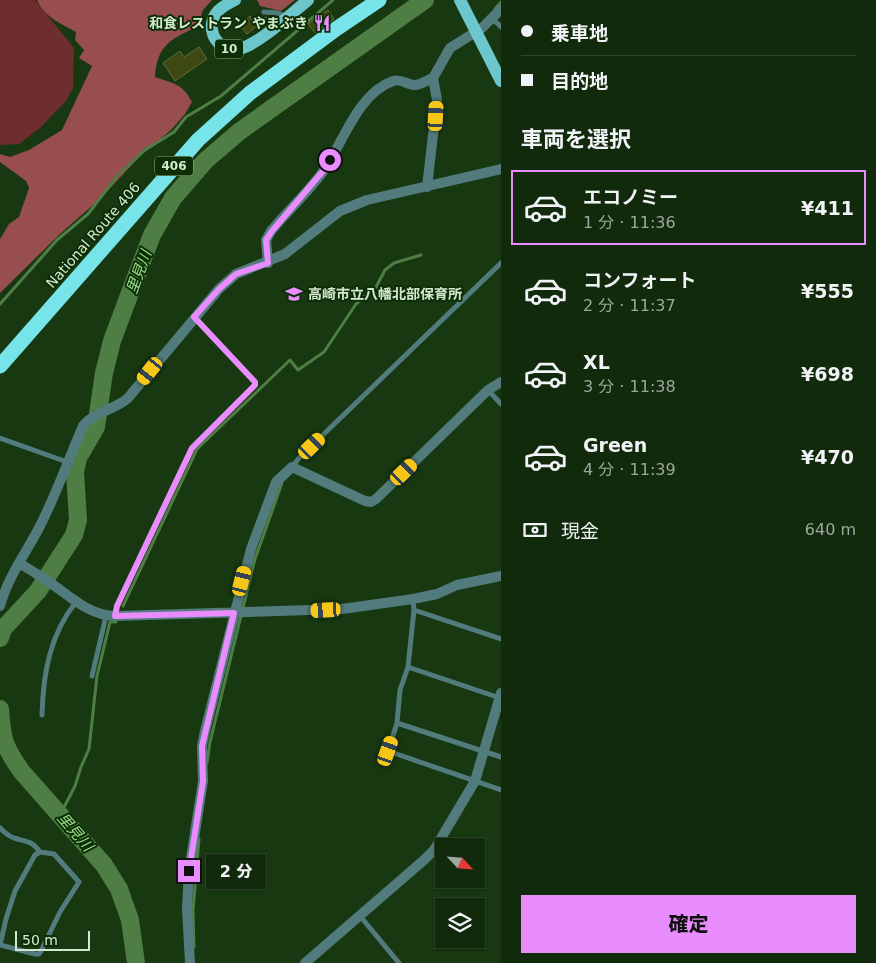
<!DOCTYPE html>
<html lang="ja">
<meta charset="utf-8">
<style>
body{margin:0;font-family:"DejaVu Sans","Noto Sans JP",sans-serif;background:#1a3215;color:#f1f3f6;height:100vh;display:flex;flex-direction:column;font-size:19px;white-space:nowrap}
*{box-sizing:border-box;margin:0}
p{font-size:16px;color:#9ca79d}
.icon{flex:none;width:28px;height:28px;fill:none;stroke:currentColor;stroke-width:2;stroke-linecap:round;stroke-linejoin:round}
.map{position:relative;flex:1;overflow:hidden}
.sheet{display:flex;flex-direction:column;background:#112a0c;width:375px}
.sheet>*{flex:none}
.hud{display:grid;align-content:center;height:110px;padding:0 20px;background:#112a0c}
.needle{width:32px;rotate:116deg}
.controls{position:absolute;left:435px;top:838px;display:grid;gap:10px}
.controls a{display:grid;place-items:center;width:50px;height:50px;border-radius:0px;background:#112a0c;box-shadow:0 1px 4px #0004,0 0 0 1px #30462d;font-size:25px}
.scale{position:absolute;left:15px;bottom:12px;width:75px;box-sizing:border-box;padding-left:5px;border:2px solid #d4e8d0;border-top:0;font-size:14px;line-height:18px;white-space:nowrap;color:#d4e8d0;-webkit-text-stroke:4px #0c2e05;paint-order:stroke}
.end{position:absolute;width:22px;height:22px;margin:-11px;border:6px solid #e98dfe;background:#111;box-shadow:0 0 0 2px #111}
.from{border-radius:50%}
.bubble{position:absolute;height:35px;border-radius:0px;background:#112a0c;box-shadow:0 1px 4px #0004,0 0 0 1px #30462d;font-size:16px;font-weight:800;line-height:35px;text-align:center}
.car{position:absolute;width:15px;height:30px;margin:-15px -8px;border-radius:6px;box-shadow:0 0 4px 1px #0007;background:linear-gradient(#f5c518 24%,#345 0 40%,#f5c518 0 76%,#345 0 86%,#f5c518 0)}
.hud b{display:flex;align-items:center;gap:18px;height:48px;font-size:19px}
.hud b+b{border-top:1px solid #30462d}
.hud i{width:12px;height:12px;background:#f1f3f6}
ul{padding:0;list-style:none}
li{display:flex;align-items:center;gap:15px;height:75px;margin:0 10px 8px;padding:0 10px;border:2px solid transparent;border-radius:0px}
li div{flex:1}
li b{display:block;font-size:19px}
li em{font-style:normal;font-weight:800}
li.selected{border-color:#e98dfe}
li>.icon{width:45px;height:45px;stroke-width:1.5}
h2{padding:0 20px;font-size:22px;line-height:60px}
.pay{display:flex;align-items:center;gap:12px;height:55px;padding:0 20px;font-size:19px}
.pay p{margin-inline-start:auto}
.primary-button{display:flex;gap:10px;margin-top:auto;padding:10px 20px}
.primary-button a{flex:1;height:58px;border-radius:0px;background:#e98dfe;color:#111;font-size:20px;font-weight:800;line-height:58px;text-align:center}
main{display:flex;flex:1;min-height:0}
.map>svg:first-child{display:block}
.green{fill:#6e2e30}
.forest{fill:#984d4e}
.lines{fill:none;stroke-linecap:round;stroke-linejoin:round}
.stream{stroke:#4e7e44;stroke-width:3}
.river{stroke:#4e7e44;stroke-width:18}
.building{fill:#3d4813;stroke:#606d39}
.lane{stroke:#527b7d;stroke-width:5}
.street{stroke:#527b7d;stroke-width:10}
.primary{stroke:#6dc6cb;stroke-width:12}
.highway{stroke:#77e4ea;stroke-width:15}
.route{stroke:#e98dfe;stroke-width:6}
.labels{text-anchor:middle;dominant-baseline:central;stroke-width:4;stroke-linejoin:round;paint-order:stroke}
.shield{fill:#0c2e05;stroke:#98b093;stroke-width:1}
.shield-label{font-size:12px;font-weight:bold;fill:#d4e8d0}
.poi-label{font-size:14px;font-weight:bold;fill:#d4e8d0;stroke:#0c2e05;text-anchor:end}
.street-label{font-size:14px;fill:#d4e8d0;stroke:#0c2e05}
.water-label{font-size:15px;font-style:italic;fill:#9de18e;stroke:#0c2e05}
</style>
<main>
<div class="map">
<svg width="501" height="963" viewBox="0 0 501 963">
<rect width="100%" height="100%" fill="#173810"/>
<!-- green -->
<path class="green" d="M0 0H35L74 48 73 88 66 101 40 128 19 144 0 145Z"/>
<!-- forest -->
<path class="forest" d="M37 0H212L203 10 197 27C170 39 157 46 155 77 174 84 182 83 192 102L185 114 171 130 140 156 100 199 61 233 0 293V239L9 224 19 217 29 188 26 181 0 162V154L10 157 29 150 62 130 92 66 79 58 84 50 75 40 76 32C62 24 44 17 37 0Z
M257 0H295L281 11 260 6Z"/>
<g class="lines">
<!-- stream -->
<path class="stream" d="M495 9 501 2
M0 304 57 240 88 214 117 176 130 164 145 150 174 132 186 117 221 96 333 0
M123 606 197 449 290 360 298 370 324 352 356 304 376 287 385 270 394 263 421 255
M207 763 210 742 255 559 282 483
M60 815 75 786 81 767 89 749 97 676 110 622H116
M194 947 193 911 199 839"/>
<!-- river -->
<path class="river" d="M0 638 3 629 38 591 74 535 78 520 75 472 78 458 96 427 104 373 112 341 131 290 152 235 173 198 205 161 240 131 425 0
M0 709C2 739 4 747 22 772L104 865 119 889 130 920 136 963"/>
</g>
<!-- building -->
<path class="building" d="M328 10 334 19 315 33 308 24Z
M250 16 251 19 268 17 247 34 239 25Z
M199 47 207 59 175 81 163 63 180 51 184 57Z"/>
<g class="lines">
<!-- lane -->
<path class="lane" d="M264 12 278 13 287 17
M492 18 501 27
M488 390 501 404
M0 438 67 462
M292 467 299 458 501 263
M413 599 414 610 408 667 400 690 397 723 388 751 501 790
M414 610 501 639
M115 616 117 606 192 448 255 385V382L195 318
M408 667 500 698
M92 676 106 616
M42 715C43 674 50 634 76 602
M397 723 501 757
M0 828C4 832 8 836 14 838 27 842 31 840 40 852
M40 852 54 854 79 882 60 912 41 951 39 954H35L0 945 6 919 15 891 35 855Z
M360 916 399 963"/>
<!-- street -->
<path class="street" d="M427 187 437 100 433 78 450 48 482 28 501 9
M268 263 266 240 271 231C288 210 309 192 324 170 343 143 358 93 393 81 401 78 407 85 415 85 420 85 427 80 433 78
M19 563C29 569 39 575 49 582 70 596 88 615 115 616L342 609 413 599 437 594 457 585 501 576
M0 606C8 576 27 552 41 524 57 492 69 458 83 426 93 412 115 410 128 398L219 289 236 274 285 254 340 211 367 200 501 169
M190 963 187 909 189 871 203 781 202 746 205 731 251 549 276 482 292 467 365 501 371 502 376 499 488 390 501 382
M305 963 424 860 434 850 475 781 501 693"/>
<!-- primary -->
<path class="primary" d="M235 0C229 3 223 6 218 11 208 22 210 39 224 47 229 49 233 51 239 49 258 45 292 13 308 0
M460 0 501 81"/>
<!-- highway -->
<path class="highway" d="M0 366 198 140 250 93 336 29 379 0"/>
</g>
<g class="lines">
<!-- route -->
<path class="route" d="M189 871 203 781 202 746 234 613 115 616 117 606 192 448 255 385V382L194 317 219 289 236 274 268 263 266 240 272 231 323 171 330 160"/>
</g>
<!-- icons -->
<defs>
<g id="restaurant-bare" transform="scale(1.35)"><path d="M-5-6h1v4h1v-4h1v4h1v-4h1v5L-1.5 .5V6h-2V.5L-5-1ZM5-6V6H3V1.5H1.5Q1.5-4 5-6Z" fill="#e98dfe" stroke="#0c2e05" stroke-width="2.5" paint-order="stroke"/></g>
<g id="school-bare" transform="scale(1.35)"><path d="M0-5L7-2L0 1L-7-2ZM-4 1L0 2.5L4 1V4Q0 6-4 4Z" fill="#e98dfe" stroke="#0c2e05" stroke-width="2.5" paint-order="stroke"/></g>
</defs>
<g fill-rule="evenodd">
<use href="#restaurant-bare" x="322" y="23"/>
<use href="#school-bare" x="294" y="294"/>
</g>
<g class="labels">
<!-- shield labels -->
<g class="shield">
<rect x="215" y="39.5" width="28" height="19" rx="4"/>
<rect x="155" y="156.5" width="38" height="19" rx="4"/>
</g>
<g class="shield-label">
<text x="229" y="49">10</text>
<text x="174" y="166">406</text>
</g>
<!-- poi labels -->
<g class="poi-label">
<text x="308" y="23">和食レストラン やまぶき</text>
<text x="308" y="294" text-anchor="start">高崎市立八幡北部保育所</text>
</g>
<!-- street labels -->
<g class="street-label">
<text transform="translate(93 235) rotate(-49)">National Route 406</text>
</g>
<!-- water labels -->
<g class="water-label">
<text transform="translate(139 272) rotate(-70)">里見川</text>
<text transform="translate(75 832) rotate(49)">里見川</text>
</g>
</g>
</svg>
<div class="controls">
<a><svg class="needle" viewBox="-14 -14 28 28"><path d="M0-13l5 13h-10z" fill="#e53935"/><path d="M0 13l5-13h-10z" fill="#9ca79d"/></svg></a>
<a><svg class="icon" aria-label="layers" viewBox="0 0 24 24"><path d="M12 4l9 5-9 5-9-5zM3 14l9 5 9-5"/></svg></a>
</div>
<div class="scale">50 m</div>
<i class="end from" style="left:330px;top:160px"></i>
<i class="end" style="left:189px;top:871px"></i>
<div class="bubble" style="left:206px;top:854px;width:60px">2 分</div>
<i class="car" style="left:436px;top:116px;rotate:3deg"></i>
<i class="car" style="left:150px;top:371px;rotate:219deg"></i>
<i class="car" style="left:312px;top:446px;rotate:46deg"></i>
<i class="car" style="left:404px;top:472px;rotate:46deg"></i>
<i class="car" style="left:242px;top:581px;rotate:14deg"></i>
<i class="car" style="left:326px;top:610px;rotate:267deg"></i>
<i class="car" style="left:388px;top:751px;rotate:19deg"></i>
</div>
<section class="sheet">
<div class="hud">
<b><i class="from"></i>乗車地</b>
<b><i></i>目的地</b>
</div>
<h2>車両を選択</h2>
<ul>
<li class="selected"><svg class="icon" aria-label="car" viewBox="0 0 24 24"><path d="M5 17H2v-5l4-1 3-4h7l3 4 3 1v5h-3M9 17h6M6 11h13"/><circle cx="7" cy="17" r="2"/><circle cx="17" cy="17" r="2"/></svg><div><b>エコノミー</b><p>1 分 · 11:36</p></div><em>¥411</em></li>
<li><svg class="icon" aria-label="car" viewBox="0 0 24 24"><path d="M5 17H2v-5l4-1 3-4h7l3 4 3 1v5h-3M9 17h6M6 11h13"/><circle cx="7" cy="17" r="2"/><circle cx="17" cy="17" r="2"/></svg><div><b>コンフォート</b><p>2 分 · 11:37</p></div><em>¥555</em></li>
<li><svg class="icon" aria-label="car" viewBox="0 0 24 24"><path d="M5 17H2v-5l4-1 3-4h7l3 4 3 1v5h-3M9 17h6M6 11h13"/><circle cx="7" cy="17" r="2"/><circle cx="17" cy="17" r="2"/></svg><div><b>XL</b><p>3 分 · 11:38</p></div><em>¥698</em></li>
<li><svg class="icon" aria-label="car" viewBox="0 0 24 24"><path d="M5 17H2v-5l4-1 3-4h7l3 4 3 1v5h-3M9 17h6M6 11h13"/><circle cx="7" cy="17" r="2"/><circle cx="17" cy="17" r="2"/></svg><div><b>Green</b><p>4 分 · 11:39</p></div><em>¥470</em></li>
</ul>
<div class="pay"><svg class="icon" aria-label="cash" viewBox="0 0 24 24"><path d="M3 7h18v10H3z"/><circle cx="12" cy="12" r="2"/></svg>現金<p>640 m</p></div>
<div class="primary-button"><a>確定</a></div>
</section>
</main>
